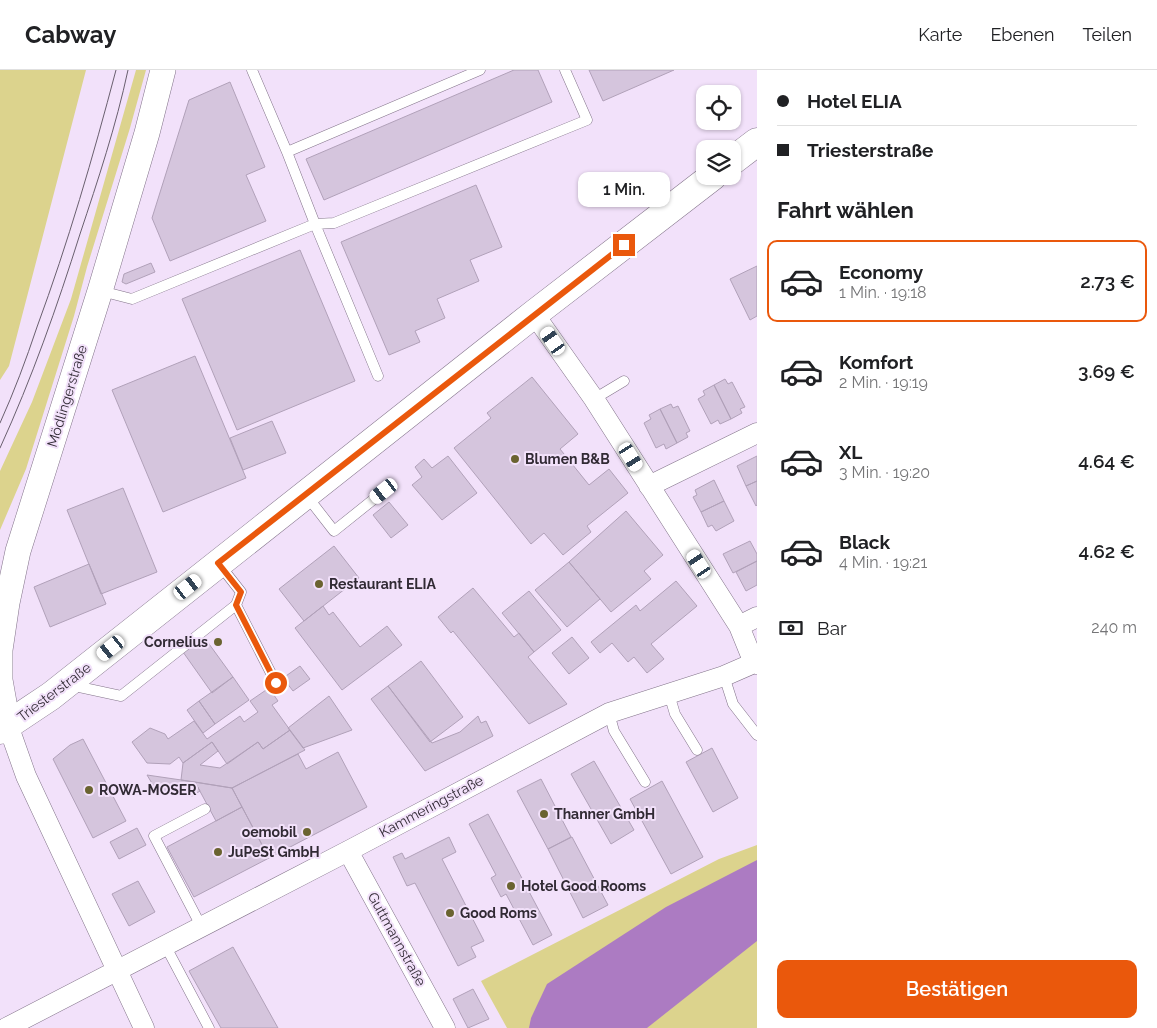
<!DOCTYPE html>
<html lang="de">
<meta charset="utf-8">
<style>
body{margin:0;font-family:Raleway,sans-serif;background:#f2f2f2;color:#202124;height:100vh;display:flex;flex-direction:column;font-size:19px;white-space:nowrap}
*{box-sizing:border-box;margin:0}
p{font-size:16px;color:#757577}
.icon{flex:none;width:28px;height:28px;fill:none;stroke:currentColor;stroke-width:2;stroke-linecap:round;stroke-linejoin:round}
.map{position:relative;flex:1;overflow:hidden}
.panel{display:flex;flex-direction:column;background:#fff;width:400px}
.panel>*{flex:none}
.hud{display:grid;align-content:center;height:110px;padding:0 20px;background:#fff}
.controls{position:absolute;left:696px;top:15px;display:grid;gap:10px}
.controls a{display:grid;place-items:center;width:45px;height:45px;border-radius:10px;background:#fff;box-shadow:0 1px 4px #0004;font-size:25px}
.end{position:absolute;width:22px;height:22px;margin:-11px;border:6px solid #ea580c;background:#fff;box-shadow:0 0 0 2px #fff}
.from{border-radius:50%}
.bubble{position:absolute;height:35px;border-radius:10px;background:#fff;box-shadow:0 1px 4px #0004;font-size:16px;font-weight:600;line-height:35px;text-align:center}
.car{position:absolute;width:15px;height:30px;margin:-15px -8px;border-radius:6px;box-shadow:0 0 4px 1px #0007;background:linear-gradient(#fff 24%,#345 0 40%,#fff 0 76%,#345 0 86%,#fff 0)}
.hud b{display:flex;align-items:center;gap:18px;height:48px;font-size:19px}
.hud b+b{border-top:1px solid #e0e0e0}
.hud i{width:12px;height:12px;background:#202124}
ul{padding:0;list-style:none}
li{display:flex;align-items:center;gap:15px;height:82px;margin:0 10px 8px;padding:0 10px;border:2px solid transparent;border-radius:10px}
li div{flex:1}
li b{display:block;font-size:19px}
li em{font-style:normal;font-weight:600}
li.active{border-color:#ea580c}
li>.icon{width:45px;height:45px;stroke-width:1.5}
h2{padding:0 20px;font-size:22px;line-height:60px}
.pay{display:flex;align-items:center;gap:12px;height:55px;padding:0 20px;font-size:19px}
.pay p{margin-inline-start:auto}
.primary-button{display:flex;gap:10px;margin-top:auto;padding:10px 20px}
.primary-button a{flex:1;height:58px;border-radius:10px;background:#ea580c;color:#fff;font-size:20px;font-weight:600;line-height:58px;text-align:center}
header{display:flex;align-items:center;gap:30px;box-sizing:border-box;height:70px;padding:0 25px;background:#fff;border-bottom:1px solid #e0e0e0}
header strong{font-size:24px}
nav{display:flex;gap:28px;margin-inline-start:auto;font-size:18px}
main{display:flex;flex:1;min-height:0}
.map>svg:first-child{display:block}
.green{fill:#dcd38d}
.water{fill:#ac7bc2}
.building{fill:#d5c5dd;stroke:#b1a1b9}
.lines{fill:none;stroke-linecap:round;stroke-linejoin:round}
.service-casing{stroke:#83748a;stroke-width:11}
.minor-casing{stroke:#83748a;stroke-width:21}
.tertiary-casing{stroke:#83748a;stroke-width:26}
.primary-casing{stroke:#83748a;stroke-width:29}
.service{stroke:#fff;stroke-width:10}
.minor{stroke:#fff;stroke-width:20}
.tertiary{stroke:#fff;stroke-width:25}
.primary{stroke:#fff;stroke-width:28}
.tram{stroke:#695f6e;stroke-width:1}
.route{stroke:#ea580c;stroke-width:6}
.poi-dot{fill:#6a6330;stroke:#f2e1fa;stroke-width:2}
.labels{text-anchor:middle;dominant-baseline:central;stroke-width:4;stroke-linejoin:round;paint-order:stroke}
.street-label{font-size:14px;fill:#312a34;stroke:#f2e1fa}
.poi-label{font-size:14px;font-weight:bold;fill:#312a34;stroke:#f2e1fa;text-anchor:start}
</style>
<header>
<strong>Cabway</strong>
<nav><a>Karte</a><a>Ebenen</a><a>Teilen</a></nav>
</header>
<main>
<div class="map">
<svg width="757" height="958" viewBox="0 0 757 958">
<rect width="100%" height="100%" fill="#f2e1fa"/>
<!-- green -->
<path class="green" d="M0 0H86L9 296 0 310Z
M136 0H146L130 58 87 197 74 246 26 399 0 460V401L32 332 71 229Z
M757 775V958H507L481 911 719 789Z"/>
<!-- water -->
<path class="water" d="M757 790V871L647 958H529L531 948 547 914 666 837Z"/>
<!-- building -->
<path class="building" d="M514 0H538L552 32 324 130 306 89Z
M589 0H674L603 31Z
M230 12 265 97 246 105 266 151 170 191 152 148 189 30Z
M476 115 502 177 470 190 479 211 437 229 445 248 415 261 420 272 389 285 341 172Z
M300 180 355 311 237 360 182 229Z
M151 193 155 202 126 214 122 212 124 204Z
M757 196V246L750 250 730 209Z
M195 286 246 408 163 442 112 320Z
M532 307 578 364 560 379 589 415 609 399 628 423 587 456 591 462 563 485 544 463 531 474 454 378 491 348 487 343Z
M725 309 728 314 732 312 745 337 740 339 742 343 731 349 714 315Z
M714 315 731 349 720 354 718 350 711 354 698 329 705 325 703 321Z
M671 334 673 338 678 336 690 361 686 363 688 367 677 373 660 339Z
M660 339 677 373 666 379 664 374 656 378 644 353 651 349 649 345Z
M272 351 286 383 243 400 230 368Z
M448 386 477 423 442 450 412 415 422 407 415 397 424 389 432 398Z
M757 386V411L746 416 737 396Z
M714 410 724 431 701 442 693 427 697 425 695 420Z
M757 411V435L756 436 746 416Z
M123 418 157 502 101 524 67 440Z
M724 431 734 451 716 461 712 455 708 457 701 442Z
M389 432 408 455 391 468 373 445Z
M626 441 663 485 644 501 651 509 611 542 569 492Z
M750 471 757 484V491L733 503 723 484Z
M334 476 359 508 304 551 279 519Z
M757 491V515L746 521 736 502Z
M569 492 600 529 567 557 535 520Z
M89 494 106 534 50 557 34 517Z
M676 511 697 536 651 574 664 589 647 603 634 587 628 592 612 573 600 583 591 572 636 535 640 541Z
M473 518 514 567 519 563 534 582 528 587 567 634 529 654 453 561 451 563 438 547Z
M529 521 561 560 534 582 502 543Z
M323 536 329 545 333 542 360 577 387 556 402 575 342 620 295 558Z
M204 567 233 607 212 623 183 582Z
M572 567 589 588 569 604 552 583Z
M421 591 463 647 430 672 388 616Z
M300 596 310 609 293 621 283 608Z
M233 607 249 630 215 654 199 631Z
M388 616 432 673 460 662 478 646 481 653 486 651 493 666 425 701 371 629Z
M269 618 278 631 272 635 290 660 263 679 258 672 227 694 212 672 183 693 179 687 170 694 147 693 132 672 150 658 165 664 168 669 194 651 207 669 240 646 244 652 258 642 250 631Z
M329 626 352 660 303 678 288 658Z
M199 631 215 654 203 663 187 640Z
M290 660 305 680 232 718 181 710 183 693 212 672 218 681 200 695 220 698 258 672 263 679Z
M83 669 126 751 93 768 53 689 70 675Z
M712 678 738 728 713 742 686 692Z
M338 682 367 737 269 788 232 718 298 684 306 699Z
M594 691 634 760 611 774 571 704Z
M147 705 195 712 200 721 192 726 156 720Z
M541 709 571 767 548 779 517 721Z
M662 711 703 787 671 804 630 729Z
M195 712 232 718 242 737 216 751Z
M242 737 269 788 194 827 167 777Z
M488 744 552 865 533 875 506 824 501 827 491 808 496 805 469 754Z
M137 758 146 775 119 789 110 772Z
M449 767 456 782 442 789 484 871 471 877 476 887 458 896 415 813 407 816 393 787 402 783 405 789Z
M572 767 608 835 583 848 548 779Z
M138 811 155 842 129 856 112 824Z
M233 877 278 958H221L189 901Z
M473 919 489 949 468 958 453 929Z"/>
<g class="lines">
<!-- service casing -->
<g class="service-casing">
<path id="service" d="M287 82 480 0
M101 221 132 229 315 154 287 82 252 0
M378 306 315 154 334 153 587 50 565 0
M594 329 624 311
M306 425 334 461 384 421
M219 494 241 522 236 535 276 613
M724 606 733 634 757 665
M70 615 121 626 236 535
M669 624 675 644 697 680
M609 643 614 661 645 712
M201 856 154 766 205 739
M165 875 209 958"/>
</g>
<!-- minor casing -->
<g class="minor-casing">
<path id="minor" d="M534 244 594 329 739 556 754 593
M649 416 757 363
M739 556 757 547
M8 655 26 706 144 958
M348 781 445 958
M6 958 348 781 609 643 724 606 754 593 757 594"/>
</g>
<!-- tertiary casing -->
<g class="tertiary-casing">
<path id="tertiary" d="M8 655 0 610V580L7 533 18 481 100 221 147 63 163 0"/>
</g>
<!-- primary casing -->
<g class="primary-casing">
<path id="primary" d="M732 91 757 72
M0 660 51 626 534 244 713 106"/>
</g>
<!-- service -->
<use href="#service" class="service"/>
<!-- minor -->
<use href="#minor" class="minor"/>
<!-- tertiary -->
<use href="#tertiary" class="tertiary"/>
<!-- primary -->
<use href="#primary" class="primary"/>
<!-- tram -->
<path class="tram" d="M0 353C14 322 26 290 37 257 68 173 93 87 116 0
M0 378C32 308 57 237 80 164 98 110 116 56 128 0"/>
</g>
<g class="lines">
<!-- route -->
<path class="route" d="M276 613 236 535 241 522 218 493 624 175"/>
</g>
<!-- markers -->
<g class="poi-dot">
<circle cx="515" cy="389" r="5"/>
<circle cx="319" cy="514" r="5"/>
<circle cx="218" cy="572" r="5"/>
<circle cx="89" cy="720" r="5"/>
<circle cx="544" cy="744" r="5"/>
<circle cx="307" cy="762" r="5"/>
<circle cx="218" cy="782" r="5"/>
<circle cx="511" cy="816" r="5"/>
<circle cx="450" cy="843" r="5"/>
</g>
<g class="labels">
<!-- street labels -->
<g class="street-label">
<text transform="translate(67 326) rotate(-73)">Mödlingerstraße</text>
<text transform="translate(54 622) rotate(-37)">Triesterstraße</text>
<text transform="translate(431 736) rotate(-28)">Kammeringstraße</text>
<text transform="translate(397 869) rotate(61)">Guttmannstraße</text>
</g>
<!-- poi labels -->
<g class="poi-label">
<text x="525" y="389">Blumen B&amp;B</text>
<text x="329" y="514">Restaurant ELIA</text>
<text x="208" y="572" text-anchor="end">Cornelius</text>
<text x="99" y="720">ROWA-MOSER</text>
<text x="554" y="744">Thanner GmbH</text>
<text x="297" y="762" text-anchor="end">oemobil</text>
<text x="228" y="782">JuPeSt GmbH</text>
<text x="521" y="816">Hotel Good Rooms</text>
<text x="460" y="843">Good Roms</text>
</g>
</g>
</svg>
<div class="controls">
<a><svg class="icon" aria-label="locate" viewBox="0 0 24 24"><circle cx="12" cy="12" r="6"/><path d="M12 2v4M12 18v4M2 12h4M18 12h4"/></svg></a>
<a><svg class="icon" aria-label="layers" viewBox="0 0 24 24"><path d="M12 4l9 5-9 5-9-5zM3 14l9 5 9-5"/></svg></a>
</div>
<i class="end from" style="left:276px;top:613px"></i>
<i class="end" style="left:624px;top:175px"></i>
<div class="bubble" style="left:578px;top:102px;width:92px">1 Min.</div>
<i class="car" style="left:553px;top:271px;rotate:325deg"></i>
<i class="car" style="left:631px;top:387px;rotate:148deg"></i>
<i class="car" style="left:384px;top:421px;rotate:232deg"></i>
<i class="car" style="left:699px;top:494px;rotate:327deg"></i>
<i class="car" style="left:188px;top:517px;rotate:52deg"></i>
<i class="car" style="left:111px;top:578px;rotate:231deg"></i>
</div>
<section class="panel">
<div class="hud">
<b><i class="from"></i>Hotel ELIA</b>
<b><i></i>Triesterstraße</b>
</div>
<h2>Fahrt wählen</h2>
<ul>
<li class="active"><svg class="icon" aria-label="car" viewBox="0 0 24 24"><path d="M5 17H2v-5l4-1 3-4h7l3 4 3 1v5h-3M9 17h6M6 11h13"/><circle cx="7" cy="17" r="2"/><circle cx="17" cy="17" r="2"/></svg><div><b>Economy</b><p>1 Min. · 19:18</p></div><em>2.73 €</em></li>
<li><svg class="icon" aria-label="car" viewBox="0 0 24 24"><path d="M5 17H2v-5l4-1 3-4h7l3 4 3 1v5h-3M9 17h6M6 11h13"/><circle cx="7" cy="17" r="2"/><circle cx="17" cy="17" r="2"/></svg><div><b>Komfort</b><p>2 Min. · 19:19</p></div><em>3.69 €</em></li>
<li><svg class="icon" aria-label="car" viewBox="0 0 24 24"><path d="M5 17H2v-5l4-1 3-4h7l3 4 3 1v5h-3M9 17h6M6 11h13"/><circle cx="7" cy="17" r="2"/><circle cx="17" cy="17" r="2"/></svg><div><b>XL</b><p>3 Min. · 19:20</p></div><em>4.64 €</em></li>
<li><svg class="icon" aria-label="car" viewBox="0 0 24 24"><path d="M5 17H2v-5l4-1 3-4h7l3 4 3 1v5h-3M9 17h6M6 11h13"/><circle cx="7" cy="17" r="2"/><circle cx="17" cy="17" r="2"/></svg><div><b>Black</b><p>4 Min. · 19:21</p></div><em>4.62 €</em></li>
</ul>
<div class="pay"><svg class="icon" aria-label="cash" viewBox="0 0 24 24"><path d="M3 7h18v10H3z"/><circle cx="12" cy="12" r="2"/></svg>Bar<p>240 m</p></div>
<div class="primary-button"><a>Bestätigen</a></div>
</section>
</main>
